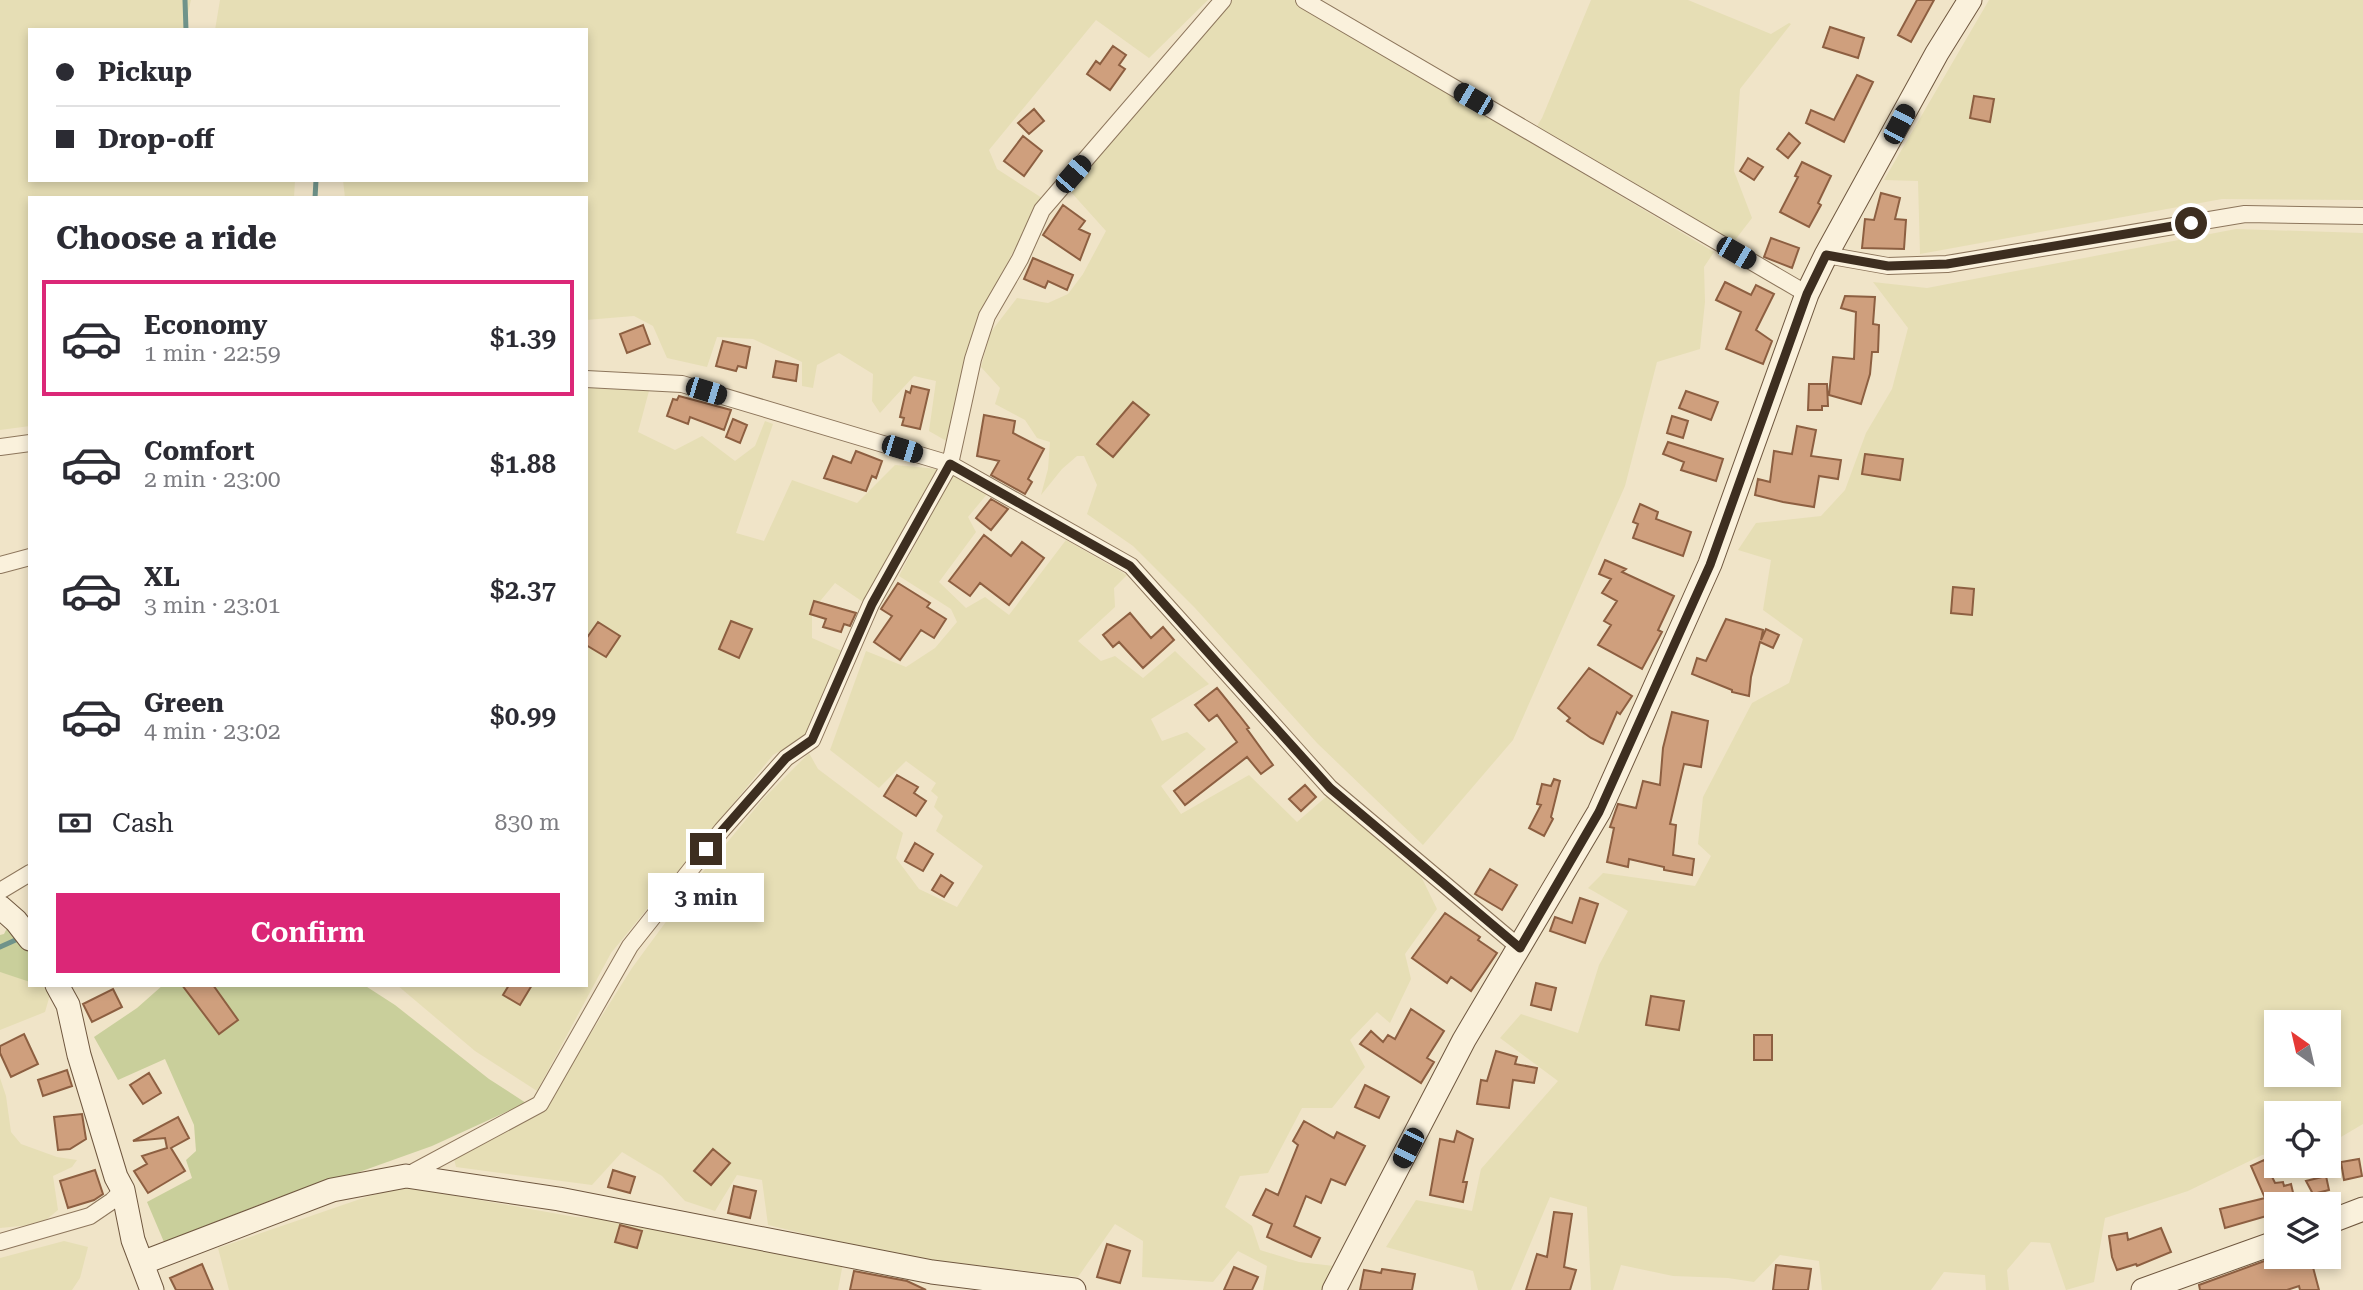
<!DOCTYPE html>
<meta charset="utf-8">
<style>
body{margin:0;font-family:"Roboto Serif",serif;background:#f7f7f7;color:#2b2b33;height:100vh;display:flex;flex-direction:column;font-size:26px;white-space:nowrap}
*{box-sizing:border-box;margin:0}
p{font-size:23px;color:#7c7c81}
.icon{flex:none;width:38px;height:38px;fill:none;stroke:currentColor;stroke-width:2;stroke-linecap:round;stroke-linejoin:round}
.map{position:relative;flex:1;overflow:hidden}
.drawer{position:absolute;left:28px;top:196px;width:560px;height:791px;display:flex;flex-direction:column;background:#fff;border-radius:0px;box-shadow:0 4px 10px #0003}
.drawer>*{flex:none}
.top-card{position:absolute;left:28px;top:28px;width:560px;height:154px;border-radius:0px;box-shadow:0 4px 10px #0003;display:grid;align-content:center;height:154px;padding:0 28px;background:#fff}
.needle{width:46px;rotate:326deg}
.controls{position:absolute;left:2264px;top:1010px;display:grid;gap:14px}
.controls a{display:grid;place-items:center;width:77px;height:77px;border-radius:0px;background:#fff;box-shadow:0 4px 10px #0003;font-size:35px}
.end{position:absolute;width:32px;height:32px;margin:-16px;border:9px solid #3d2e20;background:#fff;box-shadow:0 0 0 4px #fff}
.from{border-radius:50%}
.bubble{position:absolute;height:49px;border-radius:0px;background:#fff;box-shadow:0 4px 10px #0003;font-size:23px;font-weight:600;line-height:49px;text-align:center}
.car{position:absolute;width:21px;height:42px;margin:-21px -10px;border-radius:9px;box-shadow:0 0 5px 2px #0007;background:linear-gradient(#222 24%,#8ab4d8 0 40%,#222 0 76%,#8ab4d8 0 86%,#222 0)}
.top-card b{display:flex;align-items:center;gap:24px;height:66px;font-size:26px}
.top-card b+b{border-top:2px solid #e1e1e2}
.top-card i{width:18px;height:18px;background:#2b2b33}
ul{padding:0;list-style:none}
li{display:flex;align-items:center;gap:21px;height:116px;margin:0 14px 10px;padding:0 14px;border:4px solid transparent;border-radius:0px}
li div{flex:1}
li b{display:block;font-size:26px}
li em{font-style:normal;font-weight:600}
li.selected{border-color:#db2777}
li>.icon{width:63px;height:63px;stroke-width:1.5}
h2{padding:0 28px;font-size:32px;line-height:84px}
.pay{display:flex;align-items:center;gap:18px;height:77px;padding:0 28px;font-size:26px}
.pay p{margin-inline-start:auto}
.button{display:flex;gap:14px;margin-top:auto;padding:14px 28px}
.button a{flex:1;height:80px;border-radius:0px;background:#db2777;color:#fff;font-size:28px;font-weight:600;line-height:80px;text-align:center}
.map>svg:first-child{display:block}
.farmland{fill:#e6deb5;fill-rule:evenodd}
.green{fill:#c9cf9b}
.lines{fill:none;stroke-linecap:round;stroke-linejoin:round}
.stream{stroke:#6f938a;stroke-width:5}
.building{fill:#cf9f7d;stroke:#8d5f41;stroke-width:2}
.street-casing{stroke:#8d765c;stroke-width:18}
.secondary-casing{stroke:#6f573f;stroke-width:25}
.street{stroke:#faf1dc;stroke-width:16}
.secondary{stroke:#faf1dc;stroke-width:23}
.route{stroke:#3d2e20;stroke-width:9}
</style>
<div class="map">
<svg width="2363" height="1290" viewBox="0 0 2363 1290">
<rect width="100%" height="100%" fill="#f0e4c8"/>
<!-- farmland -->
<path class="farmland" d="M0 0H191L184 30H30V180H295L294 198H30V426L0 430Z
M220 0H1208L1149 58 1096 20 989 150 997 169 1042 198 981 312 963 364 950 443 929 431 936 381 914 376 880 413 872 401 873 374 839 353 817 365 813 388 802 386V362L753 339 717 337 707 367 667 358 653 326 634 316 586 320V198H345L343 180H586V30H215Z
M1232 0H1294L1714 252 1704 267 1705 302 1700 349 1657 362 1625 486 1513 740 1423 845 1317 743 1195 608 1133 546 1087 514 1097 485 1084 456H1077L1062 469 1041 495 1048 469 1050 442 1037 438 1025 420 995 404 1000 388 981 367 990 333 1017 298 1048 303 1068 294 1083 274 1106 231 1070 191Z
M1591 0H1688L1771 34 1789 23 1791 24 1740 89 1734 171 1752 218 1732 244 1537 126 1542 118Z
M1989 0H2363V200L2222 199 1920 254 1918 181 1884 180Z
M2236 229 2363 233V1124L2329 1144V1113H2277V1154L2262 1155 2188 1191 2105 1218 2094 1282 2066 1290 2050 1243 2031 1242 2007 1270 2009 1290H1986L1985 1275 1944 1272 1931 1290H1822L1819 1261 1780 1255 1754 1282 1728 1278 1673 1276 1621 1265 1613 1290H1591L1587 1207 1550 1197 1511 1290H1478L1473 1271 1386 1247 1416 1200 1472 1211 1481 1169 1558 1081 1500 1038 1521 1014 1578 1033 1599 965 1628 911 1588 888 1603 873 1695 886 1711 856 1698 844 1703 797 1752 703 1789 683 1803 639 1763 610 1771 560 1738 550 1756 523 1821 516 1845 490 1866 433 1892 389 1908 328 1873 282 1927 288ZM2277 1022H2329V1074H2277Z
M586 386 649 391 638 432 675 450 702 436 735 461 755 446 765 421 773 424 736 533 764 541 792 480 857 503 895 465 939 469 863 602 835 583 812 611V638L844 652 814 731 773 755 611 953 537 1091 475 1051 397 985H586Z
M952 472 988 493 968 517 976 532 939 582 966 608 985 597 1009 615 1066 540 1127 575 1114 588 1115 607 1078 641 1101 661 1115 656 1143 678 1175 651 1209 684 1151 719 1162 741 1187 732 1206 749 1161 786 1181 814 1249 775 1297 822 1327 796 1417 868 1437 909 1405 954 1411 979 1390 1023 1377 1012 1350 1040 1365 1067 1332 1108H1302L1268 1173 1240 1176 1225 1207 1252 1226 1260 1250 1299 1262 1334 1266 1325 1290H1263L1267 1266 1238 1251 1213 1282 1142 1277 1143 1241 1115 1224 1078 1277 897 1256 768 1225 762 1180 737 1175 715 1211 685 1201 662 1176 622 1152 592 1185 456 1167 453 1155 550 1098 632 968 701 874 764 798 809 753 818 769 903 833 896 858 919 889 957 907 983 866 936 831 943 816 934 807 938 797 931 791 936 783 906 761 879 788 830 750 866 651 906 667 935 648 957 622 951 609 899 576Z
M0 972 14 974 30 982V985H38L51 991 45 1012 0 1030Z
M0 1078 6 1096 11 1132 21 1144 57 1157 77 1160 72 1167 53 1176 58 1210 41 1224 0 1228Z
M407 1187 575 1217 626 1220 843 1263 838 1290H229L218 1248 369 1196Z
M64 1241 88 1247 80 1278 72 1290H0V1258Z"/>
<!-- green -->
<path class="green" d="M10 922 30 954V982L0 972V935L4 934Z
M163 985H364L395 1005 489 1079 526 1103 432 1146 348 1176 279 1197 164 1242 147 1202 192 1178 186 1160 196 1151 194 1125 165 1059 118 1080 94 1037 137 1008Z"/>
<g class="lines">
<!-- stream -->
<path class="stream" d="M185 0 186 30
M315 198 316 180
M0 947 20 938"/>
</g>
<!-- building -->
<path class="building" d="M1917 0H1934L1911 42 1898 35Z
M1830 27 1864 38 1858 58 1823 47Z
M1113 46 1126 55 1119 65 1125 69 1110 90 1087 74 1096 61 1100 64Z
M1857 75 1873 82 1844 142 1806 123 1811 110 1834 120Z
M1974 96 1994 99 1990 122 1970 118Z
M1034 109 1044 121 1029 134 1018 123Z
M1789 133 1800 143 1788 158 1777 149Z
M1023 136 1042 151 1024 176 1004 161Z
M1748 158 1763 167 1754 180 1740 171Z
M1802 162 1831 176 1818 203 1821 205 1809 227 1780 212 1798 177 1795 176Z
M1881 193 1900 198 1895 219 1906 220 1904 249 1862 248 1865 219 1874 220Z
M1063 205 1085 221 1079 229 1090 234 1080 260 1043 235Z
M1771 238 1799 248 1792 268 1764 257Z
M1033 258 1073 275 1067 290 1048 281 1045 288 1024 279Z
M1725 282 1751 295 1756 285 1774 294 1756 330 1772 341 1763 364 1726 349 1741 312 1716 300Z
M1845 296 1875 297 1873 324 1879 325 1878 352H1872L1870 374 1861 404 1829 395 1833 357 1854 359 1856 312 1841 308Z
M643 325 650 344 627 353 620 334Z
M723 341 750 347 746 368 738 366 736 371 716 366Z
M776 361 798 365 796 381 773 377Z
M1809 384H1827L1828 406H1822V410H1808Z
M912 386 929 390 920 429 902 425 904 418 900 417 906 391 910 393Z
M1686 391 1718 402 1711 420 1679 408Z
M679 396 731 410 724 430 690 417 688 424 667 416 673 399 677 400Z
M1133 402 1149 415 1113 457 1097 444Z
M984 415 1015 421 1013 433 1044 449 1028 479 1032 482 1025 494 991 475 999 461 977 456Z
M1672 416 1688 421 1683 438 1667 433Z
M733 419 747 425 740 443 726 437Z
M1797 426 1816 430 1811 456 1841 460 1838 479 1819 476 1814 507 1783 502 1755 495 1758 479 1770 482 1774 451 1792 454Z
M1668 442 1723 459 1716 481 1681 470 1684 462 1663 454Z
M856 451 882 461 876 478 872 476 866 491 824 478 833 456 851 463Z
M1865 454 1903 459 1900 480 1862 474Z
M991 499 1008 509 991 530 976 518Z
M1640 504 1658 512 1656 519 1691 532 1683 556 1633 538 1638 524 1633 522Z
M984 535 1011 556 1022 542 1044 558 1009 605 980 583 970 596 949 581Z
M1605 560 1626 569 1622 572 1674 596 1658 630 1662 632 1642 669 1598 645 1611 625 1604 621 1617 601 1602 593 1611 579 1599 574Z
M898 583 930 603 927 607 946 619 934 638 921 630 900 660 874 642 892 616 881 609Z
M1953 587 1974 589 1972 615 1951 613Z
M814 601 856 613 850 626 844 624 841 632 823 627 826 619 810 614Z
M1130 613 1151 638 1163 627 1174 640 1143 668 1119 642 1113 647 1103 635Z
M1726 619 1763 630 1761 640 1766 629 1779 635 1773 648 1760 642 1751 677 1749 696 1732 692V690L1692 674 1697 658 1706 661Z
M731 621 752 629 739 658 719 649Z
M598 622 620 636 606 657 586 645V639Z
M1589 668 1632 696 1620 714 1617 712 1603 744 1591 738 1567 721 1570 718 1558 708Z
M1217 688 1239 715 1249 728 1247 729 1273 765 1261 774 1247 757 1185 805 1174 791 1237 742 1217 715 1209 721 1195 705Z
M1672 712 1708 721 1701 767 1684 764 1670 824 1676 825 1673 855 1694 859 1692 875 1664 870V867L1629 859 1628 867 1607 862 1614 828 1610 827 1618 804 1636 808 1643 781 1660 785 1663 748Z
M897 775 918 787 914 793 926 801 916 816 884 796Z
M1554 779 1560 781 1551 817 1553 819 1544 836 1529 828 1541 805 1537 804 1542 784 1551 786Z
M1305 785 1316 797 1301 811 1289 799Z
M915 843 933 854 923 871 905 861Z
M1490 869 1517 885 1502 910 1475 894Z
M941 875 953 883 944 897 932 890Z
M1580 898 1598 904 1585 943 1550 931 1555 917 1572 923Z
M1445 913 1480 937 1478 940 1497 953 1471 991 1451 977 1447 983 1412 958Z
M1536 983 1556 988 1551 1010 1531 1005Z
M182 985H213L238 1020 219 1034Z
M509 985H532L520 1005 503 995Z
M113 989 122 1007 92 1022 83 1004Z
M1651 996 1684 1001 1679 1030 1646 1025Z
M1411 1009 1444 1031 1427 1058 1434 1062 1421 1083 1360 1044 1371 1031 1383 1042 1388 1035 1395 1039Z
M24 1034 38 1064 11 1077 0 1053V1046Z
M1754 1035H1772V1060H1754Z
M1496 1051 1517 1057 1515 1064 1537 1068 1534 1083 1513 1080 1509 1108 1477 1104 1481 1080 1487 1081Z
M67 1070 72 1086 43 1096 38 1080Z
M149 1073 161 1093 143 1104 130 1085Z
M1365 1085 1389 1097 1379 1118 1355 1107Z
M82 1114 86 1139 70 1149 58 1150 54 1117Z
M178 1117 189 1138 171 1148 185 1171 148 1193 134 1171 147 1164 142 1156 167 1148 165 1138 133 1141Z
M1304 1121 1334 1138 1337 1132 1365 1146 1345 1185 1331 1179 1321 1203 1306 1196 1294 1226 1320 1238 1311 1257 1267 1237 1272 1224 1253 1215 1266 1189 1278 1195 1298 1145 1293 1141Z
M1457 1131 1473 1139 1463 1182H1467L1463 1202 1430 1195 1440 1139 1454 1142Z
M713 1149 730 1163 711 1185 694 1171Z
M2359 1159 2362 1176 2344 1180 2341 1162Z
M2264 1160 2275 1183 2283 1182 2284 1186 2291 1184 2295 1201 2277 1204V1213L2225 1228 2220 1209 2265 1198 2251 1166Z
M95 1170 103 1194 94 1200 68 1208 60 1181Z
M613 1170 635 1177 630 1193 608 1187Z
M2326 1176 2329 1190 2313 1194 2306 1181Z
M734 1186 756 1191 750 1218 728 1213Z
M1554 1212 1572 1214 1564 1267 1576 1270 1570 1290H1526L1537 1254 1547 1257Z
M620 1225 642 1231 637 1248 615 1242Z
M2161 1228 2171 1252 2137 1266 2136 1264 2117 1270 2112 1257 2109 1236 2127 1233 2128 1240Z
M1107 1244 1130 1251 1120 1283 1097 1277Z
M2278 1256H2310L2319 1290H2300L2299 1286 2287 1290H2200L2199 1285Z
M202 1264 213 1290H176L170 1278Z
M1776 1265 1811 1269 1808 1290H1773Z
M1234 1267 1258 1277 1252 1290H1224Z
M1382 1269 1415 1274 1412 1290H1360L1364 1270 1381 1273Z
M854 1271 907 1281 926 1290H850Z"/>
<g class="lines">
<!-- street casing -->
<g class="street-casing">
<path id="street" d="M1304 0 1807 294
M1826 255 1888 266 1947 264 2245 214 2363 216
M586 379 682 384 950 464 1131 566 1330 788 1520 948
M0 447 30 443
M0 565 30 557
M0 891 30 873
M406 1176 540 1104 630 946 722 830 786 758 812 740 871 604 950 464 973 359 987 316 1020 259 1042 210 1223 0
M0 1242 90 1216 112 1201 123 1190"/>
</g>
<!-- secondary casing -->
<g class="secondary-casing">
<path id="secondary" d="M0 907 16 921 30 939
M57 985 68 1005 79 1055 116 1177 123 1190 133 1240 152 1290
M2329 1222 2363 1209
M142 1263 332 1190 406 1176 559 1199 932 1272 1074 1290
M1334 1290 1464 1040 1599 812 1710 564 1807 294 1826 255 1937 53 1970 0
M2143 1290 2277 1242"/>
</g>
<!-- street -->
<use href="#street" class="street"/>
<!-- secondary -->
<use href="#secondary" class="secondary"/>
</g>
<g class="lines">
<!-- route -->
<path class="route" d="M706 849 786 758 812 740 872 604 950 464 1130 566 1330 788 1520 948 1599 812 1710 565 1807 294 1826 255 1888 266 1947 264 2191 223"/>
</g>
</svg>
<div class="controls">
<a><svg class="needle" viewBox="-14 -14 28 28"><path d="M0-13l5 13h-10z" fill="#e53935"/><path d="M0 13l5-13h-10z" fill="#7c7c81"/></svg></a>
<a><svg class="icon" aria-label="locate" viewBox="0 0 24 24"><circle cx="12" cy="12" r="6"/><path d="M12 2v4M12 18v4M2 12h4M18 12h4"/></svg></a>
<a><svg class="icon" aria-label="layers" viewBox="0 0 24 24"><path d="M12 4l9 5-9 5-9-5zM3 14l9 5 9-5"/></svg></a>
</div>
<i class="end from" style="left:2191px;top:223px"></i>
<i class="end" style="left:706px;top:849px"></i>
<div class="bubble" style="left:648px;top:873px;width:116px">3 min</div>
<i class="car" style="left:1473px;top:99px;rotate:300deg"></i>
<i class="car" style="left:1899px;top:124px;rotate:28deg"></i>
<i class="car" style="left:1073px;top:174px;rotate:41deg"></i>
<i class="car" style="left:1736px;top:253px;rotate:120deg"></i>
<i class="car" style="left:706px;top:391px;rotate:107deg"></i>
<i class="car" style="left:902px;top:449px;rotate:107deg"></i>
<i class="car" style="left:1408px;top:1148px;rotate:207deg"></i>
<div class="top-card">
<b><i class="from"></i>Pickup</b>
<b><i></i>Drop-off</b>
</div>
<section class="drawer">
<h2>Choose a ride</h2>
<ul>
<li class="selected"><svg class="icon" aria-label="car" viewBox="0 0 24 24"><path d="M5 17H2v-5l4-1 3-4h7l3 4 3 1v5h-3M9 17h6M6 11h13"/><circle cx="7" cy="17" r="2"/><circle cx="17" cy="17" r="2"/></svg><div><b>Economy</b><p>1 min · 22:59</p></div><em>$1.39</em></li>
<li><svg class="icon" aria-label="car" viewBox="0 0 24 24"><path d="M5 17H2v-5l4-1 3-4h7l3 4 3 1v5h-3M9 17h6M6 11h13"/><circle cx="7" cy="17" r="2"/><circle cx="17" cy="17" r="2"/></svg><div><b>Comfort</b><p>2 min · 23:00</p></div><em>$1.88</em></li>
<li><svg class="icon" aria-label="car" viewBox="0 0 24 24"><path d="M5 17H2v-5l4-1 3-4h7l3 4 3 1v5h-3M9 17h6M6 11h13"/><circle cx="7" cy="17" r="2"/><circle cx="17" cy="17" r="2"/></svg><div><b>XL</b><p>3 min · 23:01</p></div><em>$2.37</em></li>
<li><svg class="icon" aria-label="car" viewBox="0 0 24 24"><path d="M5 17H2v-5l4-1 3-4h7l3 4 3 1v5h-3M9 17h6M6 11h13"/><circle cx="7" cy="17" r="2"/><circle cx="17" cy="17" r="2"/></svg><div><b>Green</b><p>4 min · 23:02</p></div><em>$0.99</em></li>
</ul>
<div class="pay"><svg class="icon" aria-label="cash" viewBox="0 0 24 24"><path d="M3 7h18v10H3z"/><circle cx="12" cy="12" r="2"/></svg>Cash<p>830 m</p></div>
<div class="button"><a>Confirm</a></div>
</section>
</div>
